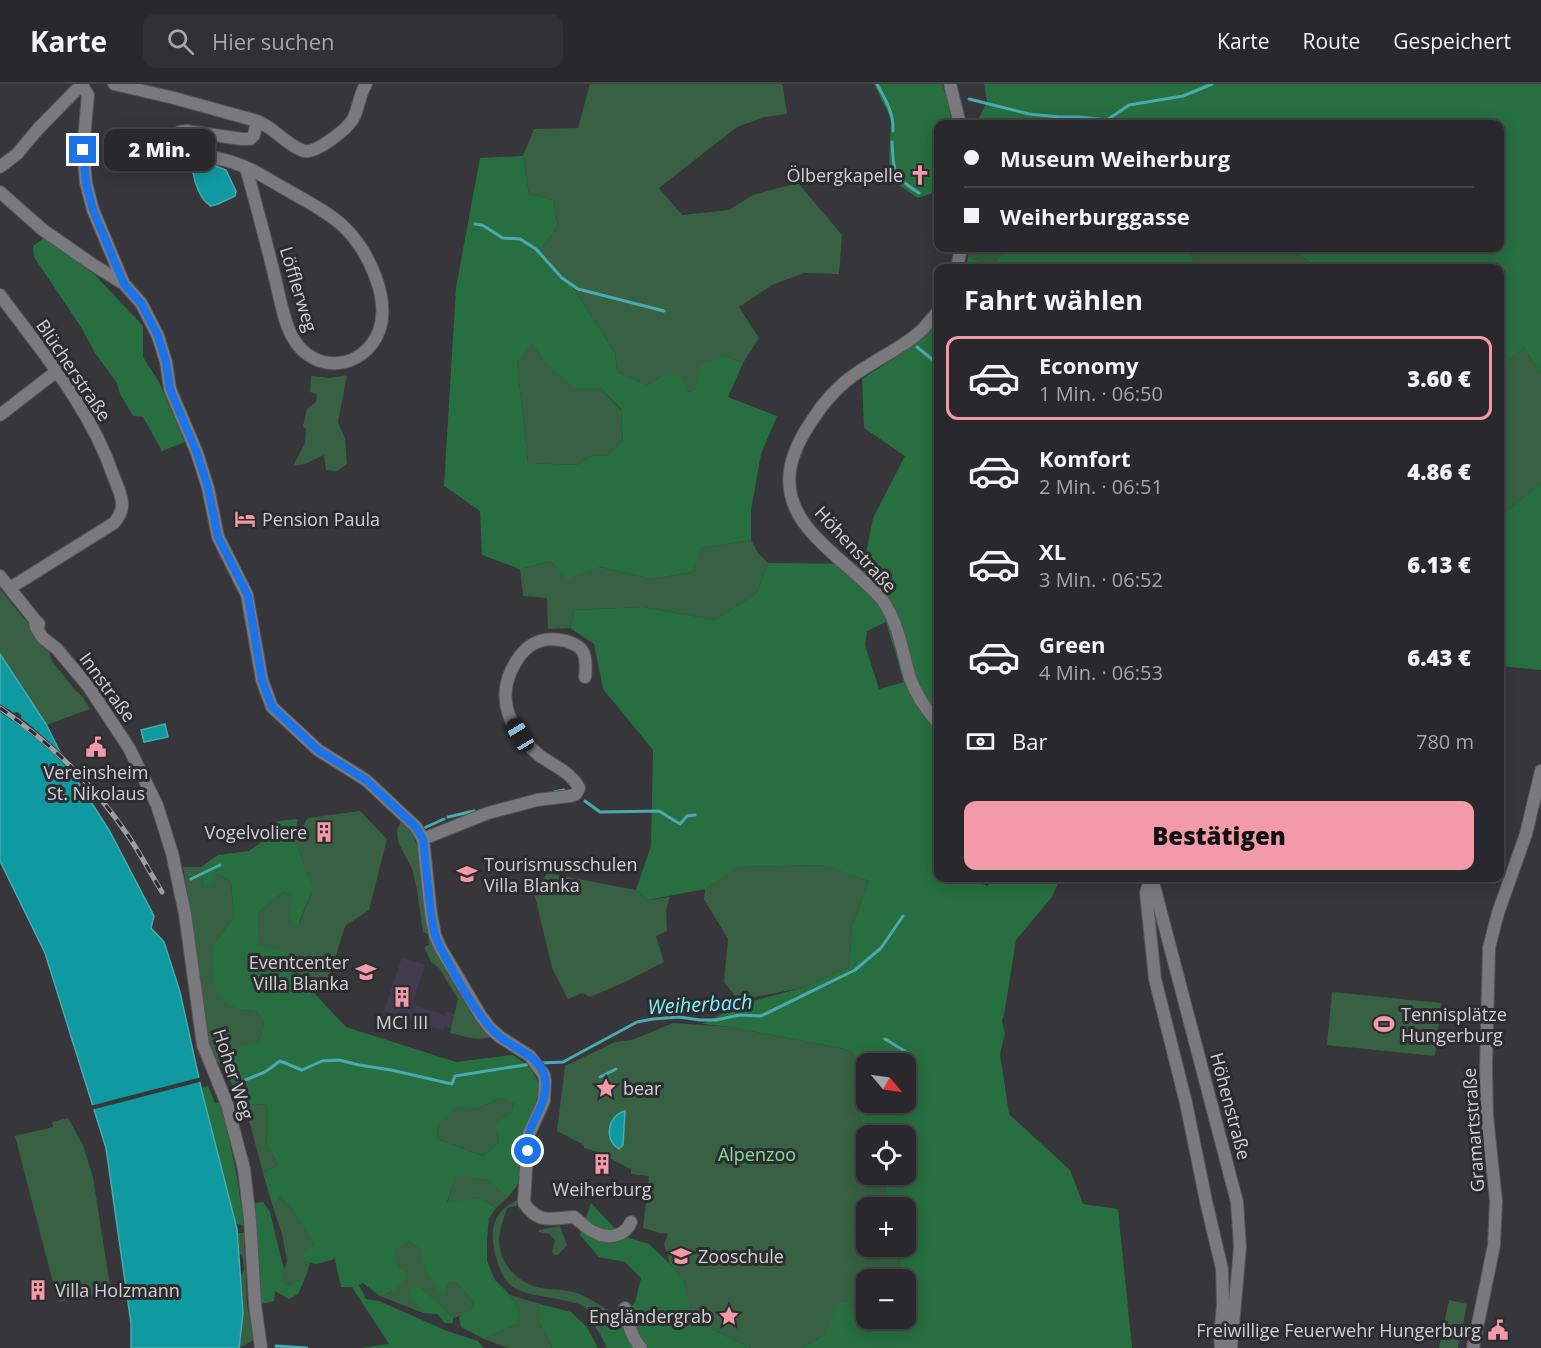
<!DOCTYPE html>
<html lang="de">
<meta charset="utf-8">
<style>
body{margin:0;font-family:"Open Sans",sans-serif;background:#313034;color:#f1f3f6;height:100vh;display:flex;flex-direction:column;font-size:22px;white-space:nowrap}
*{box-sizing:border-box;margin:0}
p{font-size:20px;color:#a5a6a9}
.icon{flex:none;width:33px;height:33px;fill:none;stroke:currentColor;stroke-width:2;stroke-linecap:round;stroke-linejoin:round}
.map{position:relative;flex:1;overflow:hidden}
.sheet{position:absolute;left:934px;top:180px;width:570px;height:618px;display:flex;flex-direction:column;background:#29282c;border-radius:12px;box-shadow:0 3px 15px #0003,0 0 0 2px #454448}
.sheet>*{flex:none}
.banner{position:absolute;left:934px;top:36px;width:570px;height:132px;border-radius:12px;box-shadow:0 3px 15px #0003,0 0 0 2px #454448;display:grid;align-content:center;height:132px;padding:0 30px;background:#29282c}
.needle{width:39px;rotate:119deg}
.controls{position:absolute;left:856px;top:969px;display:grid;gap:12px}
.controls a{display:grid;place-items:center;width:60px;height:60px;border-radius:12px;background:#29282c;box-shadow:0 3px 15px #0003,0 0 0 2px #454448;font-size:30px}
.end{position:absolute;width:27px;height:27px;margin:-14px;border:8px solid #1a73e8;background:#fff;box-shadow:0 0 0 3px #fff}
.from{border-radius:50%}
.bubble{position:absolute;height:42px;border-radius:12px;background:#29282c;box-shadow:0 3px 15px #0003,0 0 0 2px #454448;font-size:20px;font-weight:800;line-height:42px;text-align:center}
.car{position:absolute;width:18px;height:36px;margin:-18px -9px;border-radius:8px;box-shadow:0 0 4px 2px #0007;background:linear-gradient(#222 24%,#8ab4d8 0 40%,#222 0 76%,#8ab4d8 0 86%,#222 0)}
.banner b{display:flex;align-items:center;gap:21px;height:57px;font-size:22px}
.banner b+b{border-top:2px solid #454448}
.banner i{width:15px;height:15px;background:#f1f3f6}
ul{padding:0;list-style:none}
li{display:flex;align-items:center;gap:18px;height:84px;margin:0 12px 9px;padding:0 18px;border:3px solid transparent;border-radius:12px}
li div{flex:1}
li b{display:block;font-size:22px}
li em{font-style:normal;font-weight:800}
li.on{border-color:#f39aa9}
li>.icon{width:54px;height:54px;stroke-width:1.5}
h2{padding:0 30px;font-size:27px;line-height:72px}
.pay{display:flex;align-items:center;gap:15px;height:66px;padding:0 30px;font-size:22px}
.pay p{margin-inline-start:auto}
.cta{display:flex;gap:12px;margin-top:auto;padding:12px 30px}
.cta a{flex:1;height:69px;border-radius:12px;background:#f39aa9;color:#111;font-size:24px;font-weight:800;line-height:69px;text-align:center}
header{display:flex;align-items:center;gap:36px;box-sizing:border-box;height:84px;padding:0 30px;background:#29282c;border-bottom:2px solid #454448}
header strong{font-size:28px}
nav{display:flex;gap:33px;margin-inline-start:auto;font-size:21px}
.search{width:420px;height:54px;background:#313034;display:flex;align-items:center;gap:15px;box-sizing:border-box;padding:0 21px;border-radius:12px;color:#a5a6a9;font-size:22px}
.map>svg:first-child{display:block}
.education{fill:#403c4d}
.green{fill:#376142}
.forest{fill:#276f40;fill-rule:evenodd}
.water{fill:#0f9aa1;stroke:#49aab0;stroke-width:1.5}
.pier{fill:#37363a}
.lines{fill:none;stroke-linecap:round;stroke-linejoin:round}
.stream{stroke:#49aab0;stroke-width:3}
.minor-casing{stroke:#545456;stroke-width:14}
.minor{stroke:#7a797d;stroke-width:12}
.rail-casing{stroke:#9f9ea1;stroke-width:5}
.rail{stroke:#2d2c30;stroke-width:3;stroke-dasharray:9;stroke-linecap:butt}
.route{stroke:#1a73e8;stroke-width:8}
.labels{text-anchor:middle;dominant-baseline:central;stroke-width:6;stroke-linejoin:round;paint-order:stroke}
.poi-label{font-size:18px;fill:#d1d1d3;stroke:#2d2c30;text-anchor:start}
.street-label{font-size:18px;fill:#d1d1d3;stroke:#2d2c30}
.park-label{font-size:18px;fill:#81e19c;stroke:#2d2c30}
.water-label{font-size:20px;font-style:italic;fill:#7bf1f8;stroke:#2d2c30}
</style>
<header>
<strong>Karte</strong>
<div class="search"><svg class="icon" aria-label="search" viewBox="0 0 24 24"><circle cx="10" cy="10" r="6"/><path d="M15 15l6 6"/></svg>Hier suchen</div>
<nav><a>Karte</a><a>Route</a><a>Gespeichert</a></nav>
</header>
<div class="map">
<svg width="1541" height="1264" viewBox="0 0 1541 1264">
<rect width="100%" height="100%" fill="#37363a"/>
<!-- education -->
<path class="education" d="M402 873 425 881 412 920 445 931 446 927 457 931 453 945 445 942 443 946 384 927Z"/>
<!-- green -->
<path class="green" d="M590 0H781L783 2 787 30 764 33 737 43 659 104 682 131 729 126 753 111 798 99 842 151 839 190 804 189 772 201 739 223 759 254 743 279 725 272 696 305 688 308 662 292 648 301 617 288 615 269 565 191 554 188 541 165 558 142 553 116 529 110 523 72 534 45 578 44Z
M969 164H1012L1006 166 992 181 968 173Z
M1192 164H1283L1291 165 1318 184H1195L1190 166Z
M532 257 543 276 600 304 621 326 623 357 606 372 593 371 577 381 528 379 517 279Z
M1524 264 1541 289V399L1500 433V283Z
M347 291 338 338 345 355 347 380 337 387 326 386 324 371 305 380 293 382 305 359 306 345 303 342 307 325 316 318 317 310 310 308 311 292 330 294Z
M751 456 758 469 768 479 757 509 715 536 643 523 575 526 570 544 548 545 547 514 523 512 520 485 551 477 567 494 601 483 652 495 692 488 699 464Z
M0 505 49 565H48L52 577 75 606 83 613 90 625 46 641 0 570Z
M360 727 387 755 369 826 345 842 325 907 255 861 259 851 258 829 283 808 293 810 290 836 299 840 314 802 305 785 295 753 308 734Z
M401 737 411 747 418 764 426 835 492 952C479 958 463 952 450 949L458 915 439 884 431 878 424 863 429 861 428 850 423 848 417 805 412 785 398 758 397 746Z
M824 781 869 797 852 842 849 883 802 904 738 916 724 898 728 855 704 815 705 805 737 783Z
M183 783H201L203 801 211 803 218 790 231 798 234 834 215 858 240 926 256 927 264 938 259 958 227 977 226 990 213 971 207 948 192 834Z
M547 789 636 806 648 816 670 813 666 826 667 847 656 852 664 878 623 899 590 913 582 909 568 915 552 884 535 812Z
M1332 908 1441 919 1435 972 1327 961Z
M673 939 731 943 850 966 860 981 855 1020 867 1051V1090L881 1091 891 1123 867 1124V1162L899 1163 900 1195 867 1196V1234L877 1235 871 1249 858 1245 826 1250 802 1264H751L712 1245 690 1232 684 1197 670 1180 664 1160 668 1150 664 1149 663 1150 643 1144 649 1092 631 1090V1085L626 1083 601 1069 584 1064V1061L557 1047 565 982 615 958 632 956Z
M500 1014 514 1018 511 1030 501 1034 498 1059 483 1072 437 1055 438 1040 457 1021 476 1025Z
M267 1020 268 1048 266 1058 278 1081 263 1089 245 1021Z
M68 1034 83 1061 93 1093 111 1208 58 1218 15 1052 53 1043 52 1038Z
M456 1090 488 1096 507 1114 496 1124 481 1114 447 1119Z
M280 1113 293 1126 316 1162 305 1178 310 1179 306 1192 290 1201 280 1197 287 1177 282 1150 273 1123Z
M518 1116 516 1122 507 1124C503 1137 497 1151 500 1165 504 1185 521 1200 541 1204 550 1206 560 1205 569 1207 587 1211 604 1223 617 1234L614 1237 608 1234 600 1250C593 1242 593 1230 584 1223 581 1220 575 1219 571 1218 554 1213 534 1213 518 1206 505 1200 501 1189 497 1177 489 1151 490 1127 518 1116Z
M560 1142 567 1161 558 1171H555L552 1168 555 1156 549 1150 539 1148V1146Z
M238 1149H244L247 1221 254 1256 239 1264 243 1229 241 1192 244 1186 243 1173 239 1169Z
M409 1157 419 1165 443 1213 449 1198H456L474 1219 471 1226C464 1228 461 1233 453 1234L422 1204 409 1211 423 1229 380 1212 390 1209 407 1190 399 1183 393 1168Z
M510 1211 540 1220V1240L552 1262 551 1264H508L484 1255 519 1239 518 1224Z
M1449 1216 1467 1220 1458 1264H1439Z"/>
<!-- forest -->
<path class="forest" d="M874 0H942L947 15 952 40H939V107L918 114 899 101 889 82 891 35Z
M984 0H1541V289L1524 264 1500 283V184H1318L1291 165 1283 164H1500V40H976L987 18Z
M523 72 529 110 553 116 558 142 541 165 554 188 565 191 615 269 617 288 648 301 662 292 681 291 688 308 696 305 701 281 725 272 743 279 728 313 777 332 761 370 751 427V456L700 464 692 488 652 495 601 483 567 495 551 477 520 485 482 471 480 427 444 402 456 204 480 74ZM532 258 543 276 574 304H600L621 325 623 357 606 372 593 371 577 381 528 379 517 279Z
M44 154 94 190 143 242V273L159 298 185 358 162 367 143 333 133 332 120 310 117 299 95 269 81 243 34 173 33 162Z
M1012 164H1192L1190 166 1195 184H966L968 173 992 181 1006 166Z
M939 237V794H963L988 802 990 795 989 794H1060L1052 813 1016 856 1005 925 1002 937 1005 949 1000 970 1009 1030 1070 1086 1083 1120 1118 1125 1132 1264H802L826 1250 837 1219H850L858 1245 871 1249 877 1235 906 1234V1196L900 1195 899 1163 906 1162V1124L891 1123 881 1091 906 1090V1052L867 1051 855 1020 860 981 850 966 731 943 702 940 741 920 802 904 849 883 852 842 869 797 823 781 738 783 705 805 648 816 636 806 651 762 653 666 603 605 594 560 570 544 575 526 643 523 715 536 757 509 768 479 864 480 873 434 905 372 864 344 862 295C890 277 916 262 939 237ZM886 538 904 598 879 605 865 561 867 547ZM867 980H906V1018H867Z
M1541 399V586L1500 582V433Z
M298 735 295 753 305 785 314 802 298 841 290 836 292 810 283 808 258 829 259 851 256 861 290 869 294 888 346 943 456 978 513 971 531 984 540 1002 536 1020 524 1046 521 1094 516 1103 507 1114 488 1096 456 1091 447 1118 481 1114 496 1124 489 1134 487 1155V1177L495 1196 510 1211 518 1224 519 1239 484 1255 461 1243 459 1233 464 1228 471 1226 474 1219 456 1198H449L443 1214 427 1187 419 1165 409 1157 394 1168 399 1183 408 1190C398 1203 396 1208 380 1212L363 1199 359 1201 366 1215 379 1217 447 1247 478 1257 484 1264H360L389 1260 352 1203H341L335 1175 317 1180 305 1178 303 1167 315 1161 293 1126 280 1113 273 1123 263 1089 278 1081 266 1058 268 1048 267 1020 245 1021 237 1005H235L226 990 227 977 239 963 259 958 264 938 256 927 240 926 225 918 215 904 213 870 215 858 234 834 231 798 218 790 211 804 203 801 201 783 218 771 249 767 267 754 278 737ZM500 1014 514 1019 511 1030 501 1034 494 1043 499 1050 498 1059 483 1072 437 1055 438 1040 457 1022 476 1025Z
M208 1002 215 1019 220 1018 223 1025 238 1099 244 1142 235 1139 201 1004Z
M263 1118 270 1128 284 1186 281 1197 290 1201 306 1192 298 1210 289 1215 275 1207 274 1217 261 1220 255 1119Z
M591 1119 622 1152 649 1160 670 1180 684 1197 691 1232 712 1245 751 1264H607L600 1250 608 1234 614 1237 635 1219 641 1194 625 1178 599 1173 580 1151Z
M411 1203 422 1204 453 1234V1239H445L437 1230 423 1229 408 1211Z
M540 1220 571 1228 587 1243 598 1264H551L552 1262 540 1240Z"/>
<!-- water -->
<path class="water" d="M211 80 226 86 236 107 235 112 218 120 211 122C201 117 195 100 193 89 198 81 203 80 211 80Z
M0 570 46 640 64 676 109 746 154 832 151 844 164 858 180 908 202 1008 237 1145 243 1229 239 1264H131V1239L106 1064 45 869 0 777Z
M165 640 168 653 144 658 141 646Z
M625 1027 623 1061 619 1065C603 1056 608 1031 625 1027Z"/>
<!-- pier -->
<path class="pier" d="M0 620 14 629 17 628 19 629 21 631V634L38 648 66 673 82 698 52 668 22 643 0 628Z
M202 993 203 997 91 1026 90 1022Z"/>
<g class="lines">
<!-- stream -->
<path class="stream" d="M877 0C885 15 894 29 893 47
M969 15 1029 30 1059 33H1080L1107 36 1129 21 1183 12 1212 0
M892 58C894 88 892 92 919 109
M475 140 482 141 503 154 520 155 536 165 562 194 578 205 664 227
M917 263 939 281
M554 708 564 706
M585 717 600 728 659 727 680 740 687 732 695 731
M448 733 474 727
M424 744 444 735
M191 795 220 781
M885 955 908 969
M541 979 563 978 637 938 653 935 679 933 700 936H716L739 931 761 932 855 886 881 864 903 832
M600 993 616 985
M238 999 265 988 280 977 302 986 322 977 339 976 359 981 391 986 452 1000 455 992 531 980
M276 1262 307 1264"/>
<!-- minor casing -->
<g class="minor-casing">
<path id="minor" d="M114 0 174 14 257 37C275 44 286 61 304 67 316 70 347 45 353 35 359 24 359 11 366 0
M950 0 960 40
M82 1 88 11 83 66 86 99 93 126 124 200
M0 83 17 70 38 45 82 0
M246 84C256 120 266 157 275 194 280 213 283 237 293 254 314 291 364 286 379 247 391 214 368 167 345 144 331 130 313 121 296 111 281 103 267 94 252 86 241 81 229 76 216 74 206 72 182 75 174 69 169 65 170 57 174 52 177 48 181 47 186 47L242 55H250L254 51 257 37
M0 108 43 146 92 180 124 200 141 219 158 252 166 278 170 305 197 369 208 404 218 453 247 511 262 596 272 623 318 666 366 696 416 743 423 755 431 830 435 851 440 863 481 932 489 943 500 953 530 972 544 991 545 997 544 1017 528 1052 524 1119C539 1141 552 1134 574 1133 581 1138 586 1145 594 1148 607 1155 624 1154 631 1138
M957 184 961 164
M0 211C42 268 90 323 113 391 116 399 121 409 122 418 123 426 119 433 114 439L10 504
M939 226 923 245 915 252C893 269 867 280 846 297 833 308 822 321 813 335 788 371 778 406 807 443 822 462 843 478 860 494 868 501 877 508 883 517 899 540 902 568 910 594 916 611 927 627 939 640
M0 331 57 287
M0 492 35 536 39 540
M35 536 36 543 42 553 57 565 88 602 129 664 157 721 172 769 185 830 203 961 227 1020 244 1085 250 1136 255 1220 261 1264
M423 755 488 729 537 716 570 712 576 710 579 704C571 688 554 682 540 672 514 651 496 620 511 587 522 563 538 550 566 557 572 559 578 561 582 566 587 574 586 585 585 593
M1150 794 1146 809 1155 895 1186 1019 1206 1117 1222 1185 1223 1220 1220 1253 1221 1264
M1152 794 1237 1118 1240 1163 1231 1264
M625 1224C627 1237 632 1254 641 1264
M1473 1264 1494 1161 1496 1117 1487 1032 1486 983 1489 864 1498 829 1526 750 1541 687"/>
</g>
<!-- minor -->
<use href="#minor" class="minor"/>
<!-- rail casing -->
<g class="rail-casing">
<path id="rail" d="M0 624C51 659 95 702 129 753 141 771 151 790 162 808"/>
</g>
<!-- rail -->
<use href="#rail" class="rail"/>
</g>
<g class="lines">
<!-- route -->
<path class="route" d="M83 66 86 99 93 126 124 200 141 219 158 252 166 278 170 305 197 369 208 404 218 453 248 512 262 596 272 623 318 666 366 696 416 743 423 755 431 830 435 851 440 863C455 890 476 933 499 952 514 965 542 972 545 995 548 1021 533 1031 528 1053 528 1057 528 1062 528 1067"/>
</g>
<!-- icons -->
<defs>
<g id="church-bare" transform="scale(1.62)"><path d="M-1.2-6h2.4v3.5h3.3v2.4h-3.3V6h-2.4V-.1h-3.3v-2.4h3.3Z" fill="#f39aa9" stroke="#2d2c30" stroke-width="2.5" paint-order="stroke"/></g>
<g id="hotel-bare" transform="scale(1.62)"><path d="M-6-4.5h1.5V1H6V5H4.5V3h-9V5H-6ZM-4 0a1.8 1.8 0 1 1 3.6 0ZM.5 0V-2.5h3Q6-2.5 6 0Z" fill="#f39aa9" stroke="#2d2c30" stroke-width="2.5" paint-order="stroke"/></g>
<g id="civic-bare" transform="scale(1.62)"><path d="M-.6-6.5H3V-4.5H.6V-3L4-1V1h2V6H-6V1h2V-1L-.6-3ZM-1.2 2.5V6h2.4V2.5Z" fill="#f39aa9" stroke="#2d2c30" stroke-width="2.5" paint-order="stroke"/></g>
<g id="building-bare" transform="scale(1.62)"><path d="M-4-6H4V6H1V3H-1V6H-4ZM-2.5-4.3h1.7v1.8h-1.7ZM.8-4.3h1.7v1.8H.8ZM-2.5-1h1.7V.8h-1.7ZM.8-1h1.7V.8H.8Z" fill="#f39aa9" stroke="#2d2c30" stroke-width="2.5" paint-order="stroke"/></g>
<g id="university-bare" transform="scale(1.62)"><path d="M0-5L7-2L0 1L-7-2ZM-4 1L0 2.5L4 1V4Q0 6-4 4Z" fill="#f39aa9" stroke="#2d2c30" stroke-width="2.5" paint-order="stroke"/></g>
<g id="stadium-bare" transform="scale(1.62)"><path d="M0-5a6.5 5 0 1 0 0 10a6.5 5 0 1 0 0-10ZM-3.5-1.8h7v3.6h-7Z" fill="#f39aa9" stroke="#2d2c30" stroke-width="2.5" paint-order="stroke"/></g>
<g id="sight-bare" transform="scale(1.62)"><path d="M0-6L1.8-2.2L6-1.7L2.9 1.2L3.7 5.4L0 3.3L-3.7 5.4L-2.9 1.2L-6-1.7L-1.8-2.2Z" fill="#f39aa9" stroke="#2d2c30" stroke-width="2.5" paint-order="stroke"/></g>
<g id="school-bare" transform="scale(1.62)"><path d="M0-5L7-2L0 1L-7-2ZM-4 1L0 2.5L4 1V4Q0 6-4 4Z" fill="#f39aa9" stroke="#2d2c30" stroke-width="2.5" paint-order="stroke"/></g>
</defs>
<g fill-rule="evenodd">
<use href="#church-bare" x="920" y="91"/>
<use href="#hotel-bare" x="245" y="435"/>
<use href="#civic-bare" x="96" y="663"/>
<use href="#building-bare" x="324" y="748"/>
<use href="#university-bare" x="467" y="790"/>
<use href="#university-bare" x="366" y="888"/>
<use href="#building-bare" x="402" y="913"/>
<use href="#stadium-bare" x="1384" y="940"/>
<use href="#sight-bare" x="606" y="1004"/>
<use href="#building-bare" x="602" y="1080"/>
<use href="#school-bare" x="681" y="1172"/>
<use href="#building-bare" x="38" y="1206"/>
<use href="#sight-bare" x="729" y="1232"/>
<use href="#civic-bare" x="1498" y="1246"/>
</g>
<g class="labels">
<!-- poi labels -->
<g class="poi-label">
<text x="903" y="91" text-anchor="end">Ölbergkapelle</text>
<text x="262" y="435">Pension Paula</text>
<text x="96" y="688" text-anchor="middle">Vereinsheim<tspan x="96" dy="21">St. Nikolaus</tspan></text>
<text x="307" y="748" text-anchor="end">Vogelvoliere</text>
<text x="484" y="780">Tourismusschulen<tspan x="484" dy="21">Villa Blanka</tspan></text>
<text x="349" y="878" text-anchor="end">Eventcenter<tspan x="349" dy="21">Villa Blanka</tspan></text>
<text x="1401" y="930">Tennisplätze<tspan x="1401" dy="21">Hungerburg</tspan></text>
<text x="402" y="938" text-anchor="middle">MCI III</text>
<text x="623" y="1004">bear</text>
<text x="602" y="1105" text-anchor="middle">Weiherburg</text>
<text x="698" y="1172">Zooschule</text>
<text x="55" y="1206">Villa Holzmann</text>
<text x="712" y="1232" text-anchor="end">Engländergrab</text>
<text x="1481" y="1246" text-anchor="end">Freiwillige Feuerwehr Hungerburg</text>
</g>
<!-- street labels -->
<g class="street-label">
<text transform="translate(299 205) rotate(73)">Löfflerweg</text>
<text transform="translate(74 286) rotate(56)">Blücherstraße</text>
<text transform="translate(856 465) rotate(47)">Höhenstraße</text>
<text transform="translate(108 603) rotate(54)">Innstraße</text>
<text transform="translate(234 990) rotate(72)">Hoher Weg</text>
<text transform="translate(1231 1022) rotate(75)">Höhenstraße</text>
<text transform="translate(1473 1046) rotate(-94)">Gramartstraße</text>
</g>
<!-- park labels -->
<g class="park-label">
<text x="757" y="1070">Alpenzoo</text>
</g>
<!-- water labels -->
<g class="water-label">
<text transform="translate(700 920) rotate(-3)">Weiherbach</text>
</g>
</g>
</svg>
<div class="controls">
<a><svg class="needle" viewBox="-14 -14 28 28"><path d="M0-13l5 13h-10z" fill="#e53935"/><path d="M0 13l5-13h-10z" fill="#a5a6a9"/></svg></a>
<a><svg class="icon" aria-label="locate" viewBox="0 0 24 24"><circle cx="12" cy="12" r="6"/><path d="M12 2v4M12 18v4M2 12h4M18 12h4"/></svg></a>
<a>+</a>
<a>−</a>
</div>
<i class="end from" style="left:528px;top:1067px"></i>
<i class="end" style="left:83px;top:66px"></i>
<div class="bubble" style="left:104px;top:45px;width:111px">2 Min.</div>
<i class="car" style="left:520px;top:651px;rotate:329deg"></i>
<div class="banner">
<b><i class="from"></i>Museum Weiherburg</b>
<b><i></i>Weiherburggasse</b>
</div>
<section class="sheet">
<h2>Fahrt wählen</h2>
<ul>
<li class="on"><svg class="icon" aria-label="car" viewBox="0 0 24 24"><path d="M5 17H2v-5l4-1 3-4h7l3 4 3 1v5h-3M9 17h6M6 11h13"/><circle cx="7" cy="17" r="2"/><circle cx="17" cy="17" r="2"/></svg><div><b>Economy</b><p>1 Min. · 06:50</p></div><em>3.60 €</em></li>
<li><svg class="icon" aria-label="car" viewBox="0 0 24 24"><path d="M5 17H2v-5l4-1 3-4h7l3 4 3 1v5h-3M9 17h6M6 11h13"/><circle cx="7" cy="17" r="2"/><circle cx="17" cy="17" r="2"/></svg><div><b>Komfort</b><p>2 Min. · 06:51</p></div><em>4.86 €</em></li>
<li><svg class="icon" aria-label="car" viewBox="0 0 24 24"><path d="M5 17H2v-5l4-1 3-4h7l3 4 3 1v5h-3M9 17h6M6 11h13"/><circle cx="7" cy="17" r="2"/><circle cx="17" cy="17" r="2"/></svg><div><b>XL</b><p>3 Min. · 06:52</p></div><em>6.13 €</em></li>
<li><svg class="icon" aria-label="car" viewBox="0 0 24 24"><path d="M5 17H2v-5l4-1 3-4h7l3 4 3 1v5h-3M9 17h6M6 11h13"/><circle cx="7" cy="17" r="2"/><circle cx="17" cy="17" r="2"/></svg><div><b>Green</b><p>4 Min. · 06:53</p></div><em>6.43 €</em></li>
</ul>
<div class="pay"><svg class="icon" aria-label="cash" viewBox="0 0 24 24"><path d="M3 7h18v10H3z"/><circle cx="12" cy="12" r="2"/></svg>Bar<p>780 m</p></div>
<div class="cta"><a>Bestätigen</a></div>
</section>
</div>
